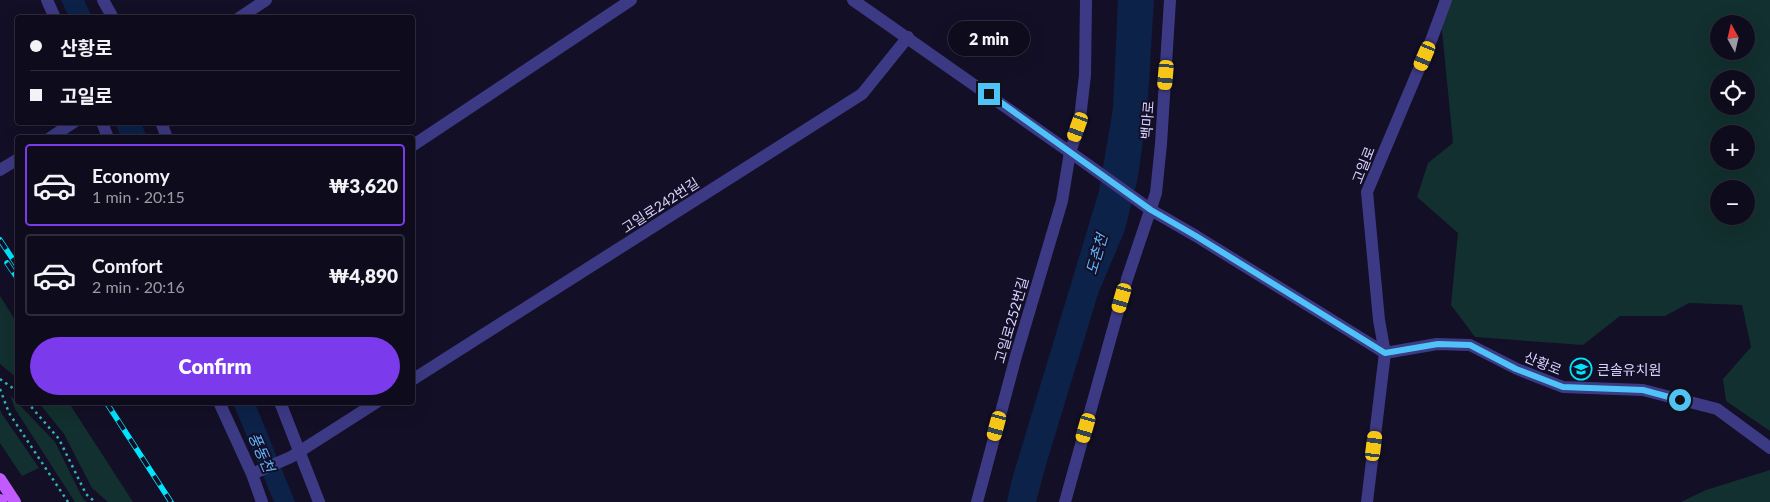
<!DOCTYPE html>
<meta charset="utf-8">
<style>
body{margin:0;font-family:Lato,"Noto Sans KR",sans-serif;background:#1c1929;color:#f1f3f6;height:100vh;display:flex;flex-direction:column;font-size:19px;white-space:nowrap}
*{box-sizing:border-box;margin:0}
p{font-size:16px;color:#9b9ba3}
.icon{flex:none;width:28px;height:28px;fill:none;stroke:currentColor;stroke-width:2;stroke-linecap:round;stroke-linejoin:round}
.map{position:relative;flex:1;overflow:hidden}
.details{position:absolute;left:15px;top:135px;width:400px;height:270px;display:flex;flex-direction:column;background:#0e0b1c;border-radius:5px;box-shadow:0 5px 20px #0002,0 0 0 1px #2e2b3b}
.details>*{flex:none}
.banner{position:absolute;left:15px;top:15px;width:400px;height:110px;border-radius:5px;box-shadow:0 5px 20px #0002,0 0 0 1px #2e2b3b;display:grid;align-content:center;height:110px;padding:0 15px;background:#0e0b1c}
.needle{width:32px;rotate:352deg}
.buttons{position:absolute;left:1710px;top:15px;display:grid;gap:10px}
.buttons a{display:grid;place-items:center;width:45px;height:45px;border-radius:50%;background:#0e0b1c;box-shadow:0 5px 20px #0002,0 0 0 1px #2e2b3b;font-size:25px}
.end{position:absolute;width:22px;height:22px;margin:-11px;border:6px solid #4fc3f7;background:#111;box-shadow:0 0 0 2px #111}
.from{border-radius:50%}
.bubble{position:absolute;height:35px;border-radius:18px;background:#0e0b1c;box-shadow:0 5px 20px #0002,0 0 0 1px #2e2b3b;font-size:16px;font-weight:800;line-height:35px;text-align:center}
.car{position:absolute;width:15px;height:30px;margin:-15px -8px;border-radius:6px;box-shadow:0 0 4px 1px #0007;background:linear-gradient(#f5c518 24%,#345 0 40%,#f5c518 0 76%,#345 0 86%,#f5c518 0)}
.banner b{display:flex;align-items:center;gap:18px;height:48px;font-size:19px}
.banner b+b{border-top:1px solid #2e2b3b}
.banner i{width:12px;height:12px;background:#f1f3f6}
ul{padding:9px 0 0;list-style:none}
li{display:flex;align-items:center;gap:15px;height:82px;margin:0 10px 8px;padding:0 5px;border:2px solid #2e2b3b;border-radius:5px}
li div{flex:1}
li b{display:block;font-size:19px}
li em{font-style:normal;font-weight:800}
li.active{border-color:#7c3aed}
li>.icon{width:45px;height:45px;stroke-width:1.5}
.primary-button{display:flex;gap:10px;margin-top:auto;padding:10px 15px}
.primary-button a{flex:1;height:58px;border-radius:30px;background:#7c3aed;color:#fff;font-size:20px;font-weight:800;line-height:58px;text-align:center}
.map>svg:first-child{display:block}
.green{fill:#12302f;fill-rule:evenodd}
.water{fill:#0c2248}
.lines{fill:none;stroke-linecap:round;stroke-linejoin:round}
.path{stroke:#2fb8b0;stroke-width:2.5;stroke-dasharray:2.5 4;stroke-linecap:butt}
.minor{stroke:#3d3a85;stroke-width:12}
.tertiary{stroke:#3d3a85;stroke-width:12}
.primary{stroke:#c25bff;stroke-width:12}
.rail-casing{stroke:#00e5ff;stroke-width:5.5}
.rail{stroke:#130f26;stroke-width:4;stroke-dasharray:11;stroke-linecap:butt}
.route{stroke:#4fc3f7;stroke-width:6}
.labels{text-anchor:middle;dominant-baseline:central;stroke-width:4;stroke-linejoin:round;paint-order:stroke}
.street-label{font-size:14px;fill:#d9d4ff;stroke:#130f26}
.poi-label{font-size:14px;fill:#d9d4ff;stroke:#130f26;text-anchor:start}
.water-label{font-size:15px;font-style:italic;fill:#62b6ff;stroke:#130f26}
</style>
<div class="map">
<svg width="1770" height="502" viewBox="0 0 1770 502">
<rect width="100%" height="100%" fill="#130f26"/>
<!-- green -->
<path class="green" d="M1439 0H1770V431L1726 401 1723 379 1751 347 1742 305 1689 303 1665 316H1620L1583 345 1475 337 1451 305 1458 233 1417 197 1428 163 1453 143ZM1719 24H1746V51H1719ZM1719 79H1746V106H1719ZM1719 134H1746V161H1719ZM1719 189H1746V216H1719Z
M0 296 17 323V378L0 364Z
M10 395 55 442 83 499 87 502H75L15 409Z
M39 403H69L133 502H108L92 488 64 434Z
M0 409 2 414 39 468 22 476 0 443Z
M1770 470V502H1681L1706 490Z"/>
<!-- water -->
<path class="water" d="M61 0H84L92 17H69Z
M1118 0H1154L1147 113 1138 177 1125 230 1098 294 1046 465 1036 502H1007L1012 479 1099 191 1113 108Z
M115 123H141L147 137H121Z
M233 403H255L295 502H274Z"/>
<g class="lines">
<!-- path -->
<path class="path" d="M0 379 18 392
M0 389 9 413 68 502
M27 402 59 439 86 494 95 502"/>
<!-- minor -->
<path class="minor" d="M47 0 55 18
M103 0 113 18
M1446 0 1432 38 1367 192 1379 320 1385 353 1437 344 1470 345 1517 369 1563 387 1643 390 1717 409 1770 448
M239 18 266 0
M102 122 108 138
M161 122 167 138
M50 138 74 122
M412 146 631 0
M0 170 18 159
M412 380 862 94 908 37
M219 402 252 474 262 502
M280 402 319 502
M252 474 291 457 377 402
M977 502 1016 356 1062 201 1070 152 1079 127 1085 75 1086 0
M1065 502 1127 279 1156 193 1161 144 1170 0"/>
<!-- tertiary -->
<path class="tertiary" d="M853 0 1084 162 1151 210 1196 236 1385 353 1367 502"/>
<!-- primary -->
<path class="primary" d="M0 479 15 502
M0 500 1 502"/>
<!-- rail casing -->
<g class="rail-casing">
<path id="rail" d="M0 240 18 267
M7 263 18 279
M106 402 171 502"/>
</g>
<!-- rail -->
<use href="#rail" class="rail"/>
</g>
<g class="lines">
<!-- route -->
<path class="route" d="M989 94 1151 210 1196 236 1385 353 1438 344 1470 345 1516 369 1563 387 1643 390 1680 400"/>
</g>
<!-- icons -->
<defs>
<g id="school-ring" transform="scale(1.125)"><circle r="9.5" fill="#130f26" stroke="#00e5ff" stroke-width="1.5"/><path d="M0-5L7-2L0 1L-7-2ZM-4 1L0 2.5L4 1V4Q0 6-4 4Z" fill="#00e5ff"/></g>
</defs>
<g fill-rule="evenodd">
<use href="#school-ring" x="1581" y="369"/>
</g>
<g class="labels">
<!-- street labels -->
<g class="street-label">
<text transform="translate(1147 120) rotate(-86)">백마로</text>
<text transform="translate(1363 165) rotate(-69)">고일로</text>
<text transform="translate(660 205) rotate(-33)">고일로242번길</text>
<text transform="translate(1011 320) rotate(-74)">고일로252번길</text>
<text transform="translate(1543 363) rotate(22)">산황로</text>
</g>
<!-- poi labels -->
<g class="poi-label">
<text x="1597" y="369">큰솔유치원</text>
</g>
<!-- water labels -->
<g class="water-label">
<text transform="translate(1096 254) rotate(-74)">도촌천</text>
<text transform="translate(262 452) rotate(66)">풍동천</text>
</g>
</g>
</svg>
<div class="buttons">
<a><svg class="needle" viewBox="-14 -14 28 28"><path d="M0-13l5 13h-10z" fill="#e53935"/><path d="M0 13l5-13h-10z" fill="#9b9ba3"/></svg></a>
<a><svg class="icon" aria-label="locate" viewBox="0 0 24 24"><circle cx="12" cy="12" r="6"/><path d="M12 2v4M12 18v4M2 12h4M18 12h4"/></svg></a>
<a>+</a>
<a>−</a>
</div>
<i class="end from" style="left:1680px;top:400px"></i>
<i class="end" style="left:989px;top:94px"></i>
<div class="bubble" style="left:948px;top:21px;width:82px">2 min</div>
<i class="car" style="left:1425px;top:56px;rotate:203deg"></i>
<i class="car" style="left:1166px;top:75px;rotate:185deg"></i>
<i class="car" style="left:1078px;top:127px;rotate:200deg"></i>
<i class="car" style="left:1122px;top:298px;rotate:196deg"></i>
<i class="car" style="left:997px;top:426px;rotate:195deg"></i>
<i class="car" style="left:1086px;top:428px;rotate:196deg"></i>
<i class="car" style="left:1374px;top:446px;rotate:7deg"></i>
<div class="banner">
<b><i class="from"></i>산황로</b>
<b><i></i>고일로</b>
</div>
<section class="details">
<ul>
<li class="active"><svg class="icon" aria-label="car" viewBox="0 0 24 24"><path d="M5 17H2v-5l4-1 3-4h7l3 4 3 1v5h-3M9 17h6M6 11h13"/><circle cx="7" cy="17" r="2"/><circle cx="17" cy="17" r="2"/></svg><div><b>Economy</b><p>1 min · 20:15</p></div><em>₩3,620</em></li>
<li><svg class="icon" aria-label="car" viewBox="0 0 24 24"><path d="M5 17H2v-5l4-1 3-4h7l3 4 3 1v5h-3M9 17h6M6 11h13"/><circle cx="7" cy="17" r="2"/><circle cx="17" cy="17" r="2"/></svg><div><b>Comfort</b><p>2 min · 20:16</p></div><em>₩4,890</em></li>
</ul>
<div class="primary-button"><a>Confirm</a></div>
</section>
</div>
